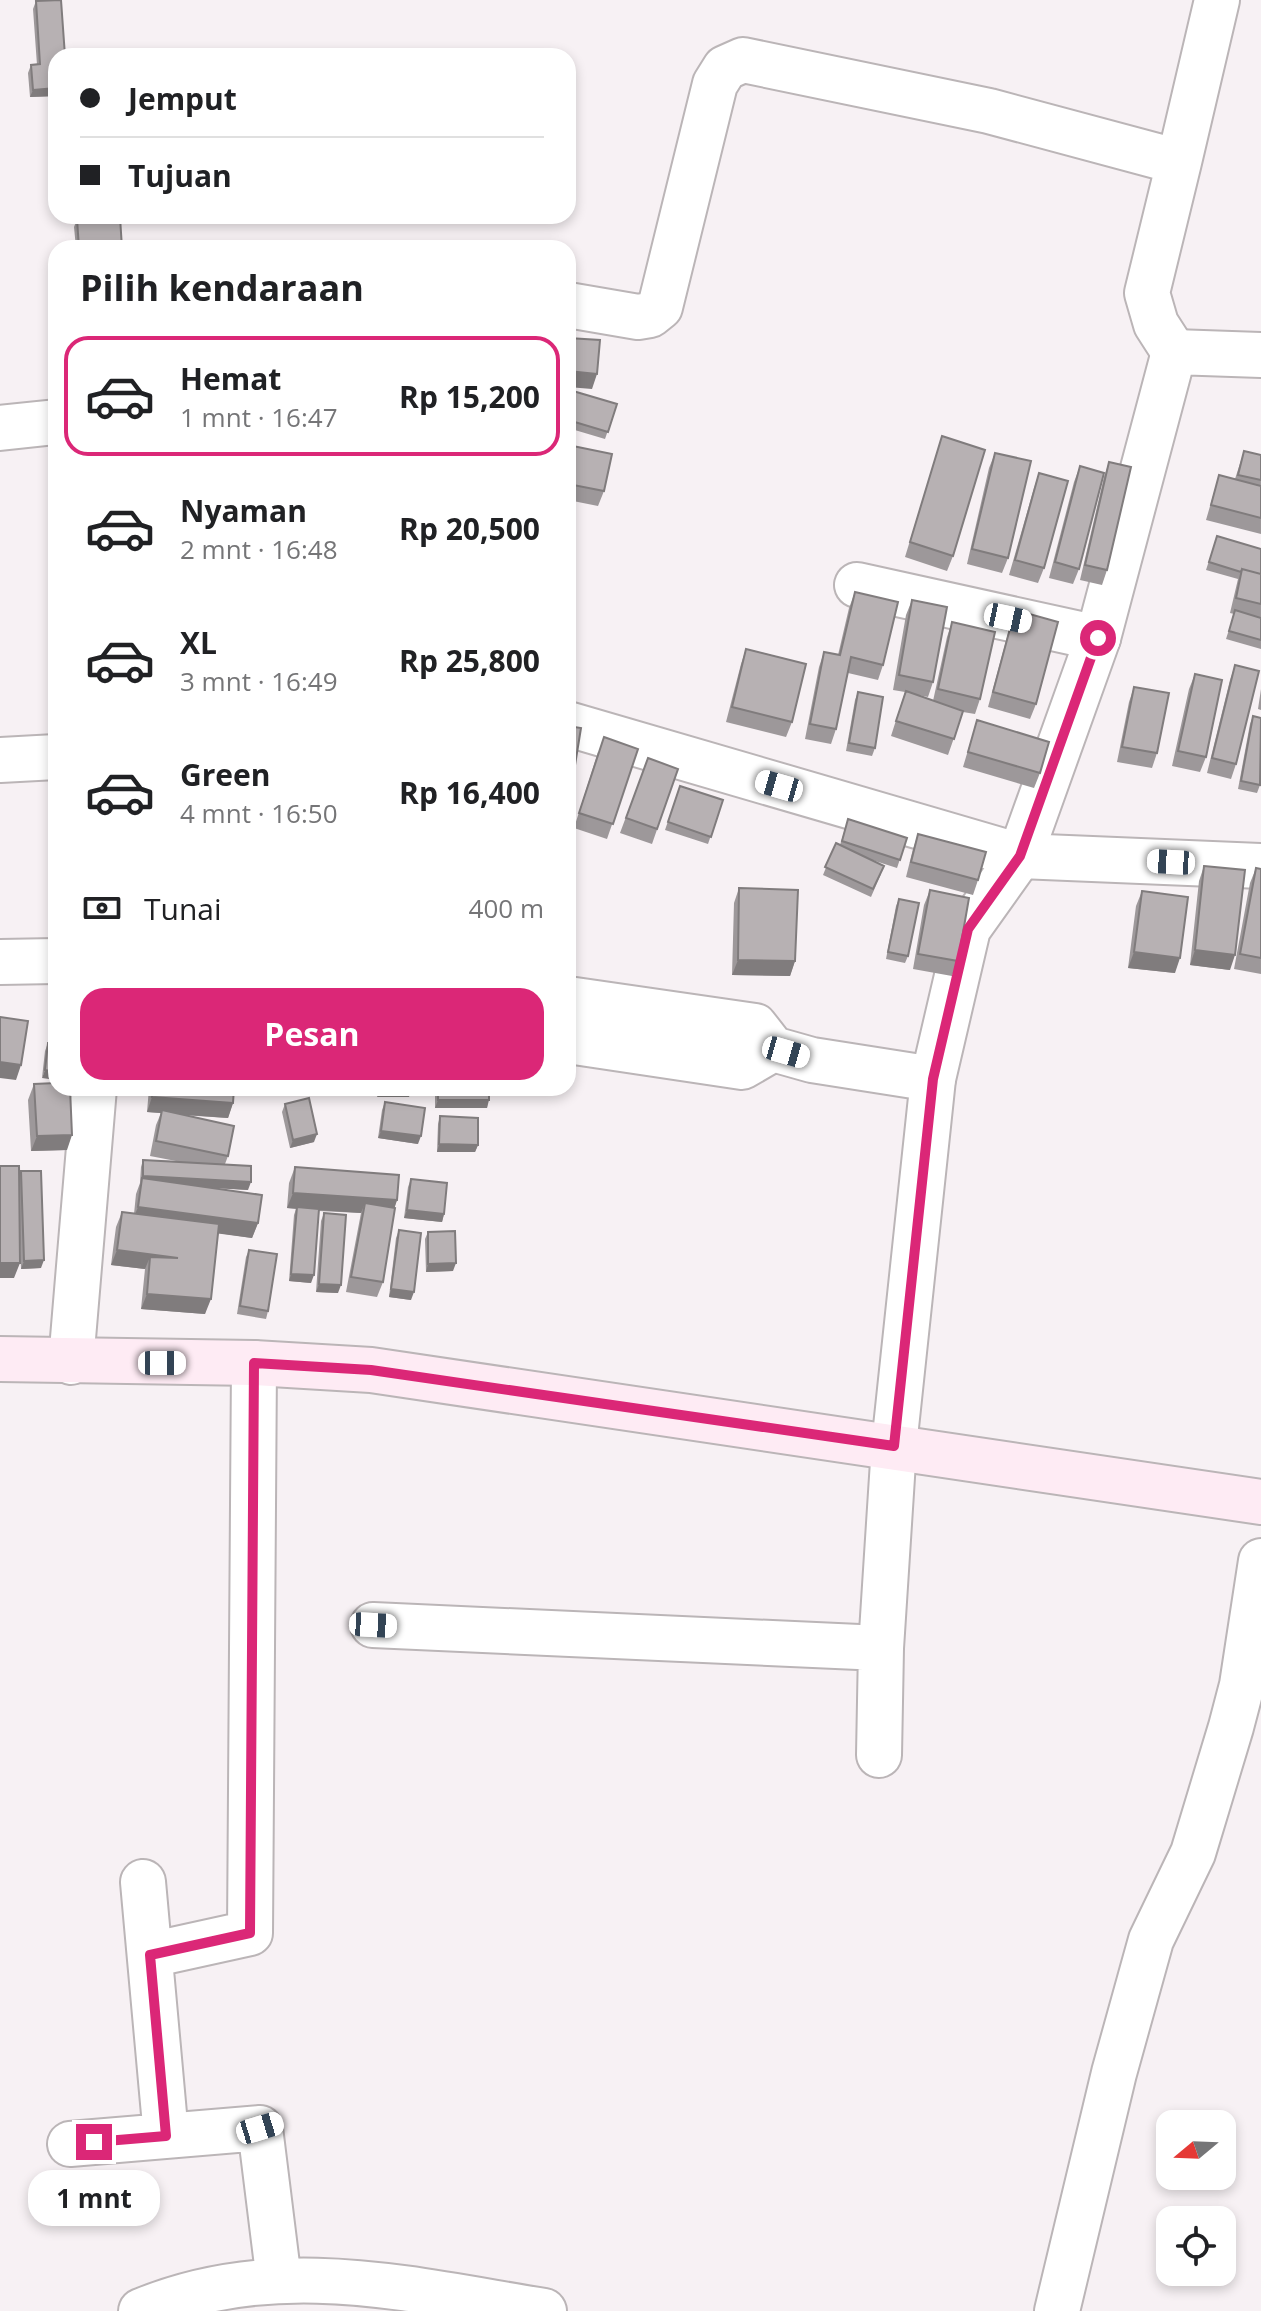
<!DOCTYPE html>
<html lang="id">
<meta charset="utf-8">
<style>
body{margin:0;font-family:"Open Sans",sans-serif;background:#f6f6f6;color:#202124;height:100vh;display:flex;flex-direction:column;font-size:30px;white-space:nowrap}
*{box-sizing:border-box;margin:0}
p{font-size:26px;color:#757577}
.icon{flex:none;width:44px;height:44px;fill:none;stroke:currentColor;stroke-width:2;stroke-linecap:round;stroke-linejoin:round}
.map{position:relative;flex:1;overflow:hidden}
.details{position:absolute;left:48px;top:240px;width:528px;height:856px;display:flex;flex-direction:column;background:#fff;border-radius:24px;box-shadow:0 4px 12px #0003}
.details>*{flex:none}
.hud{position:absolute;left:48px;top:48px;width:528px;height:176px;border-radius:24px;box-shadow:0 4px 12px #0003;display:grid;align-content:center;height:176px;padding:0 32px;background:#fff}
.needle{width:52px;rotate:251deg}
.tools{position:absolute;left:1156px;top:2110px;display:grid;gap:16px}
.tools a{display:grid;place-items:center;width:80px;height:80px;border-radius:16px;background:#fff;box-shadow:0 4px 12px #0003;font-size:40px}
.end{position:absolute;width:36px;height:36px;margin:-18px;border:10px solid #db2777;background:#fff;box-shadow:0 0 0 4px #fff}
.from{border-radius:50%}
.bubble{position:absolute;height:56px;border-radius:24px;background:#fff;box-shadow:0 4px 12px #0003;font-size:26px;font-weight:700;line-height:56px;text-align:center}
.car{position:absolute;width:24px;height:48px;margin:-24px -12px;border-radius:10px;box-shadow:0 0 6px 2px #0007;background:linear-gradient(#fff 24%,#345 0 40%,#fff 0 76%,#345 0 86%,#fff 0)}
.hud b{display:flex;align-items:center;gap:28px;height:76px;font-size:30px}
.hud b+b{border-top:2px solid #e0e0e0}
.hud i{width:20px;height:20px;background:#202124}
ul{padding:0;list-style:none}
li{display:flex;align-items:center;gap:24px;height:120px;margin:0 16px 12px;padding:0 16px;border:4px solid transparent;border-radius:24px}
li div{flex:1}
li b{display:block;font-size:30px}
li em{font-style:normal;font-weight:700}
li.selected{border-color:#db2777}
li>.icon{width:72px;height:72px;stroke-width:1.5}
h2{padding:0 32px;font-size:36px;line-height:96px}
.pay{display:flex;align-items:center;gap:20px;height:88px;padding:0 32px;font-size:30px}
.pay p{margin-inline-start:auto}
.cta{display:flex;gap:16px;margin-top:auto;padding:16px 32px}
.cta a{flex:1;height:92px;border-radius:24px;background:#db2777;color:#fff;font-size:32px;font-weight:700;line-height:92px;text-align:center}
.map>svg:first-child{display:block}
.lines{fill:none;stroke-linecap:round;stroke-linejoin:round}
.minor-casing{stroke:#bbb5b7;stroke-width:48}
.tertiary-casing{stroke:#bbb5b7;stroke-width:48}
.secondary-casing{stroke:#bbb5b7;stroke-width:48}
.minor{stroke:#fff;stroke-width:44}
.tertiary{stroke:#fff;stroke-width:44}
.secondary{stroke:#feebf4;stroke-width:44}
.wall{fill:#9d989a}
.shaded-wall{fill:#807c7d}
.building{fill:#b7b1b3;stroke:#807c7d;stroke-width:2}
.route{stroke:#db2777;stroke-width:10}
</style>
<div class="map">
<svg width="1261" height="2311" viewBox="0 0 1261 2311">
<rect width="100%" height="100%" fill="#f7f1f4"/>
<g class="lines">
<!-- minor casing -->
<g class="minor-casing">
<path id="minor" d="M1179 162 1217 0
M568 305 638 317 650 315 660 307 715 84 725 68 743 60 989 111 1179 162 1147 293 1156 324 1174 352
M0 428 56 422
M857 585 1098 638
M568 724 1020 856 1261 866
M0 760 56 757
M0 962 56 961
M568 999 755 1026 773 1049 742 1067 568 1041
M773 1049 812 1060 933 1079
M71 1362 94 1088
M373 1625 881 1648
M879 1755 881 1648 894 1446
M143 1882 166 2136
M150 1955 250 1933 254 1363
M70 2144 260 2128 279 2281
M141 2311C275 2255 408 2289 544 2311
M1057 2311 1114 2073 1151 1940 1193 1853 1231 1727 1242 1685 1261 1561"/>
</g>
<!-- tertiary casing -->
<g class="tertiary-casing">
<path id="tertiary" d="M894 1446 933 1079 968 929 1020 856 1098 638 1174 352 1261 355"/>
</g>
<!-- secondary casing -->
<g class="secondary-casing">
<path id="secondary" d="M0 1359 254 1363 371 1370 1261 1502"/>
</g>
<!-- minor -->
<use href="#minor" class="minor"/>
<!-- tertiary -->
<use href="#tertiary" class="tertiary"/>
<!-- secondary -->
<use href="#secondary" class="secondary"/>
</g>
<!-- wall -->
<path class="wall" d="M36 1 56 56V96L30 97 28 73 31 65H37L33 9Z
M53 103H56V143H53L50 111Z
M77 219 122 248H76L74 227Z
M573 391 617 404 605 439 568 428V407Z
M942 436 953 556 947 571 905 557Z
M568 445 604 491 598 506 568 500Z
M1244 451 1261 455V534L1206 520 1219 475 1235 479Z
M995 453 1008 558 1002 573 967 564 989 468Z
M1109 462 1107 570 1102 585 1080 580 1104 477Z
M1080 466 1079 569 1073 584 1049 578 1074 482Z
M1039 473 1044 568 1038 583 1009 575 1034 488Z
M54 522 56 556H52L51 530Z
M1217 536 1261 549V649L1226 639 1234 614 1230 613 1238 579 1206 570Z
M855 592 883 665 878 680 848 673 836 729 831 744 805 739 819 667 824 652 838 655 849 608Z
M912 600 933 682 928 697 913 694 933 701 947 637 952 622 980 699 975 714 963 712 948 755 891 736 905 692 893 690 906 615Z
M1015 610 1036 704 1030 719 988 707 1010 626Z
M746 649 792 722 786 737 726 722 741 664Z
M1235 665 1236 764 1231 779 1207 773 1230 680Z
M1195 674 1206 757 1200 772 1172 766 1189 689Z
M1134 687 1157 753 1152 768 1117 762 1129 702Z
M1261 689V710L1258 709Z
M858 692 875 748 872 756 846 751 855 700Z
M1253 716 1260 785 1257 793 1238 789 1250 724Z
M977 720 1040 773 1034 788 963 767Z
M638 749 607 839 574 828 598 752Z
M648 758 678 769 652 844 620 833Z
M680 786 723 800 708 844 665 830Z
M848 819 907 838 897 868 869 859 881 874 871 897 823 875 836 843 840 845Z
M918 834 978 880 973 895 906 877 913 849Z
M1204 866 1230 970 1190 965 1199 881Z
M1256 868 1261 869V974L1234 969 1250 883Z
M739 888 795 961 790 976 732 975 734 903Z
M930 890 958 961 952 976 913 969 924 905Z
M1142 891 1175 973 1128 968 1136 906Z
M899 899 908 956 905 963 886 959 896 906Z
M48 1043 56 1044 42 1078 45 1051Z
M34 1084 67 1150 31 1151 28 1100Z
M149 1088H234L233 1103 228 1118 182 1115 228 1156 225 1164 248 1190 207 1187 258 1223 252 1238 218 1233 205 1314 141 1309 145 1269 111 1265 116 1227 122 1212 134 1214 136 1194 140 1183 141 1167 143 1160 176 1161 150 1156 156 1125 161 1113 147 1112Z
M435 1088H489L487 1108H435Z
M385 1102 418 1144 378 1138 382 1110Z
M285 1104 314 1142 290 1148 282 1112Z
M440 1116 478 1145 475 1152H437L438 1124Z
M295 1167 397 1200 394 1208 383 1282 377 1297 346 1292 361 1213 319 1211 311 1283 289 1281 294 1215 296 1209 287 1208 289 1183Z
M21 1171 41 1268 21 1269 19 1215 14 1278 19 1178Z
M411 1179 444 1214 442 1222 404 1218 408 1187Z
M324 1213 338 1293 316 1292 321 1221Z
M399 1230 411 1300 389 1297 396 1238Z
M428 1232 453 1271 426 1272 425 1239Z
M249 1250 268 1311 266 1319 237 1314 246 1257Z"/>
<!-- shaded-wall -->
<path class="shaded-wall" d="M56 88V96L30 97 33 90Z
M81 216H117L80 218Z
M568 371 597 374 592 389 568 387Z
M1195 950 1235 955 1230 970 1190 965Z
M1134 952 1180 958 1175 973 1128 968Z
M738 960 795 961 790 976 732 975Z
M0 1062 21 1065 16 1080 0 1078Z
M45 1070 56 1072V1080L42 1078Z
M380 1090H412L409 1097H377Z
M152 1097 233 1103 228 1118 147 1112Z
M438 1100H489L487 1108H435Z
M381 1131 421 1136 418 1144 378 1138Z
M317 1134 314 1142 290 1148 293 1140Z
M72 1135 67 1150 31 1151 37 1136Z
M439 1144 478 1145 475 1152H437Z
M143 1176 251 1182 248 1190 141 1184Z
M293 1193 397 1200 392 1216 365 1203 361 1213 287 1208Z
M138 1207 258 1223 252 1238 132 1222Z
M407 1210 444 1214 442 1222 404 1218Z
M117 1250 178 1258 150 1257 145 1269 111 1265Z
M44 1260 41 1268 21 1269 24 1261Z
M0 1263H20L14 1278H0Z
M456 1263 453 1271 426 1272 428 1264Z
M291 1274 314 1275 311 1283 289 1281Z
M319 1284 341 1285 338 1293 316 1292Z
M391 1289 414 1292 411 1300 389 1297Z
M147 1294 211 1299 205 1314 141 1309Z"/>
<!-- building -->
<path class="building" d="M61 0 65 56H56V88L33 90 31 65 40 64 36 1Z
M53 103H56V135H55Z
M120 217 122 248H79L77 219Z
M568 338 600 340 597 374 568 371Z
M573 391 617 404 608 432 568 420V409Z
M942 436 985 450 953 556 910 542Z
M568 445 612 454 604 491 568 484Z
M1244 451 1261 455V480L1238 475Z
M995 453 1031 461 1008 558 972 549Z
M1109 462 1131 467 1107 570 1085 565Z
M1080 466 1104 473 1079 569 1055 562Z
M1039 473 1068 481 1044 568 1015 560Z
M1219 475 1261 486V518L1211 505Z
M54 522H56V549H55Z
M1217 536 1261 549V574L1242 569 1241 572 1209 562Z
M1242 569 1261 574V604L1236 598Z
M855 592 898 602 883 665 851 657 836 729 810 724 824 652 840 655Z
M912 600 947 607 933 682 899 675Z
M1015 610 1058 622 1036 704 993 692Z
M1235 610 1261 618V640L1229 631Z
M952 622 995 632 980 699 938 689Z
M746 649 806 664 792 722 732 707Z
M1235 665 1259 671 1236 764 1212 758Z
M1195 674 1222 680 1206 757 1178 751Z
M1134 687 1169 693 1157 753 1122 747Z
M906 691 963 711 954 739 896 721Z
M858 692 883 697 875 748 849 743Z
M1253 716 1261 718 1260 785 1241 781Z
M977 720 1049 742 1040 773 968 752Z
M568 726 581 728 571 790 568 789Z
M604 737 638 749 613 824 579 813Z
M648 758 678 769 657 829 626 818Z
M680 786 723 800 711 837 668 822Z
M848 819 907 838 900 860 842 841Z
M918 834 986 852 978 880 911 862Z
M836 843 884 866 873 889 825 867Z
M1204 866 1245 870 1235 955 1195 950Z
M1256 868 1261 869V958L1240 954Z
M739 888 798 890 795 961 738 960Z
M930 890 969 898 958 961 918 954Z
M1142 891 1188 897 1180 958 1134 952Z
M899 899 919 903 908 956 888 952Z
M0 1017 28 1021 21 1065 0 1062Z
M48 1043 56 1044V1072L45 1070Z
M56 1083V1088H70L72 1135 37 1136 34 1084Z
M153 1088H234L233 1103 152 1097Z
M380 1088H412V1090H380Z
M438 1088H489V1100H438Z
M309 1098 317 1134 293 1140 285 1104Z
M385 1102 425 1108 421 1136 381 1131Z
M162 1110 234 1126 228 1156 156 1141Z
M440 1116 478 1118V1145L439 1144Z
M143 1160 251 1166V1182L143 1176Z
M0 1166H19L20 1263H0Z
M295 1167 399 1175 397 1200 293 1193Z
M21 1171H41L44 1260 24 1261Z
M142 1178 262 1195 258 1223 138 1207Z
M411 1179 447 1183 444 1214 407 1210Z
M365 1203 395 1208 383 1282 351 1277Z
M297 1207 319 1209 314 1275 291 1274Z
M122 1212 219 1224 211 1299 147 1294 150 1257 178 1258 117 1250Z
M324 1213 346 1215 341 1285 319 1284Z
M399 1230 421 1233 414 1292 391 1289Z
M455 1231 456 1263 428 1264V1232Z
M249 1250 277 1254 268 1311 240 1306Z"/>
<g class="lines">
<!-- route -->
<path class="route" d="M94 2142 166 2136 150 1955 250 1933 254 1363 371 1370 894 1446 933 1079 968 929 1020 856 1098 638"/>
</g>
</svg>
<div class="tools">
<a><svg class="needle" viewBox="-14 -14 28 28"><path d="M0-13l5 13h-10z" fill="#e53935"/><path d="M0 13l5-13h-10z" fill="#757577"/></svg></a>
<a><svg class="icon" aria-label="locate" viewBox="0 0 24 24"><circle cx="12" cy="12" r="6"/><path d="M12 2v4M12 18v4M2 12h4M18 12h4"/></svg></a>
</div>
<i class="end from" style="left:1098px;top:638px"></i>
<i class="end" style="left:94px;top:2142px"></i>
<div class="bubble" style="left:28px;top:2170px;width:132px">1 mnt</div>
<i class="car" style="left:1008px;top:618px;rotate:102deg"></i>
<i class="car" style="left:779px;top:786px;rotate:286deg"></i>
<i class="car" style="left:1171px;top:862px;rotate:273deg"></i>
<i class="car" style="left:786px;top:1052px;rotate:106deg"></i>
<i class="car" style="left:162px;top:1363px;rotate:90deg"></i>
<i class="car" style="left:373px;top:1625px;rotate:93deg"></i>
<i class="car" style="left:260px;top:2128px;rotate:73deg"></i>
<div class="hud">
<b><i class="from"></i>Jemput</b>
<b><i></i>Tujuan</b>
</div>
<section class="details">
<h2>Pilih kendaraan</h2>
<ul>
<li class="selected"><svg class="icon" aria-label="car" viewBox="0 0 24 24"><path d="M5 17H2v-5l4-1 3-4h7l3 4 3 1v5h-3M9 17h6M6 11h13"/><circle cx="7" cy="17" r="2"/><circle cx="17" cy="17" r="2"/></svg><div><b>Hemat</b><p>1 mnt · 16:47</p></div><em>Rp 15,200</em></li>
<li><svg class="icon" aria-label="car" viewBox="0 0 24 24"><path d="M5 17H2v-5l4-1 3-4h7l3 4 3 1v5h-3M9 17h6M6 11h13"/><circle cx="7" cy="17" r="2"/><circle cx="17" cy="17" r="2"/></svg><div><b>Nyaman</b><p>2 mnt · 16:48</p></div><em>Rp 20,500</em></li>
<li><svg class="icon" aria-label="car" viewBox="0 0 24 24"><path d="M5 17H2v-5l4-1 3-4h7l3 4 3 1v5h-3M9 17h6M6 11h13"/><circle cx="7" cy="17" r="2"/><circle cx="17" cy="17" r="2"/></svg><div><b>XL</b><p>3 mnt · 16:49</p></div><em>Rp 25,800</em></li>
<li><svg class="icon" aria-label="car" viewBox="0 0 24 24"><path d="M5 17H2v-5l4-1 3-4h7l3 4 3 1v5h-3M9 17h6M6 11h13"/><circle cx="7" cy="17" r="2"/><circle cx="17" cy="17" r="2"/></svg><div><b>Green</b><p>4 mnt · 16:50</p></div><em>Rp 16,400</em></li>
</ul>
<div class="pay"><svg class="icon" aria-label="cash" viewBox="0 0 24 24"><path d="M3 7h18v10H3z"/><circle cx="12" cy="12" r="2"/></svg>Tunai<p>400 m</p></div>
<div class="cta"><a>Pesan</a></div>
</section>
</div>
